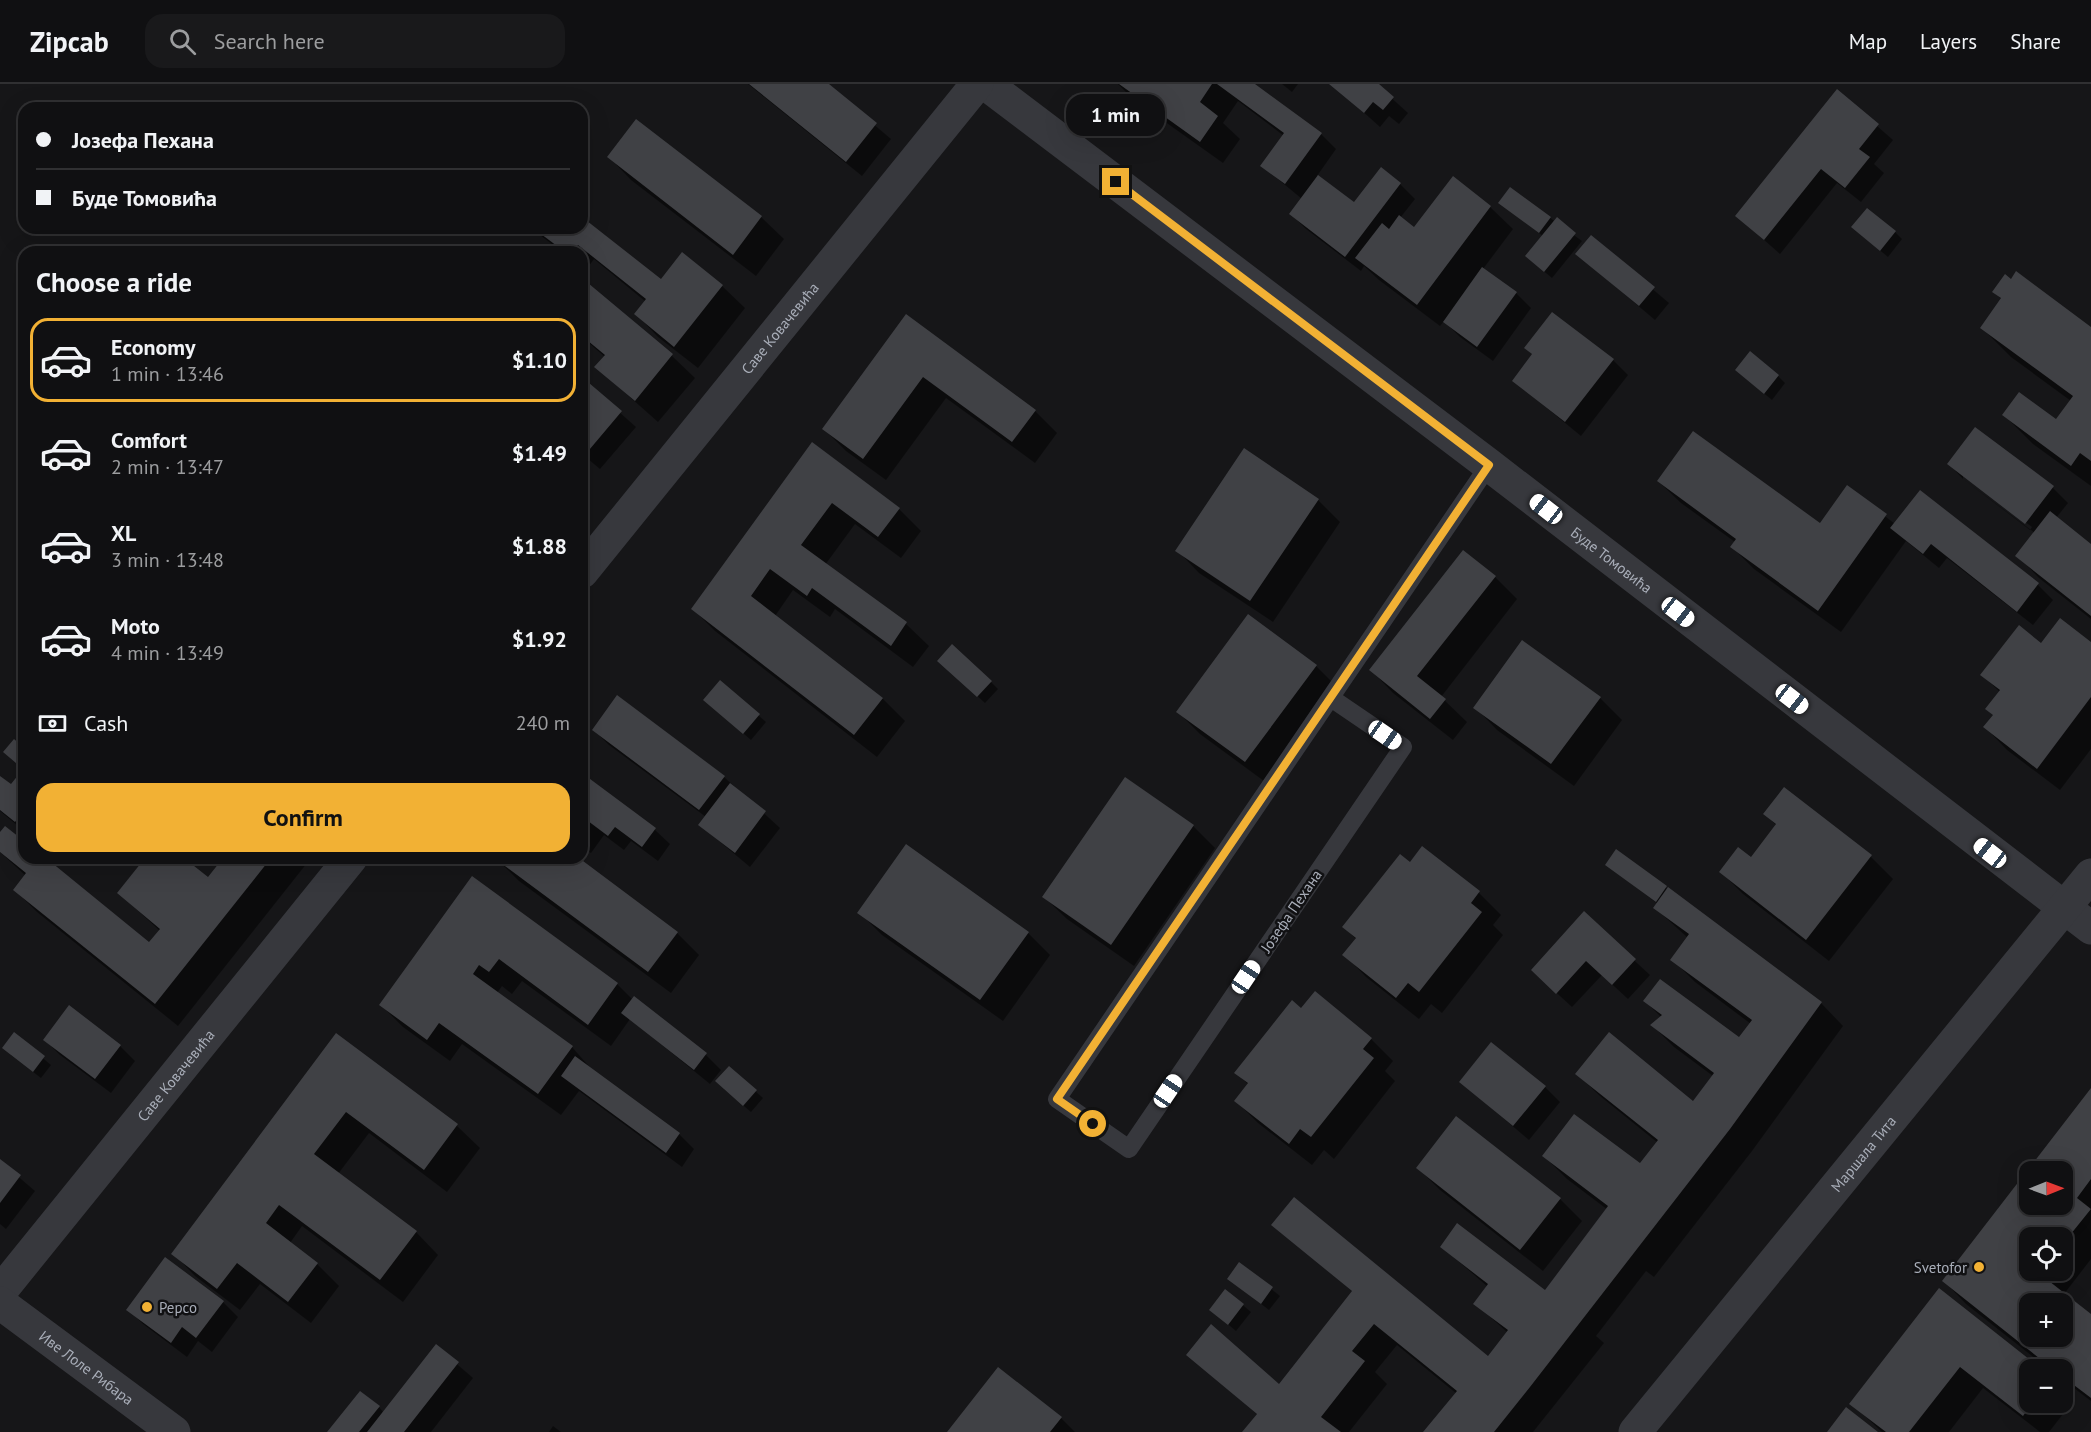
<!DOCTYPE html>
<meta charset="utf-8">
<style>
body{margin:0;font-family:"PT Sans",sans-serif;background:#19191b;color:#f1f3f6;height:100vh;display:flex;flex-direction:column;font-size:22px;white-space:nowrap}
*{box-sizing:border-box;margin:0}
p{font-size:20px;color:#9c9d9f}
.icon{flex:none;width:33px;height:33px;fill:none;stroke:currentColor;stroke-width:2;stroke-linecap:round;stroke-linejoin:round}
.map{position:relative;flex:1;overflow:hidden}
.side{position:absolute;left:18px;top:162px;width:570px;height:618px;display:flex;flex-direction:column;background:#101012;border-radius:18px;box-shadow:0 6px 24px #0002,0 0 0 2px #303032}
.side>*{flex:none}
.hud{position:absolute;left:18px;top:18px;width:570px;height:132px;border-radius:18px;box-shadow:0 6px 24px #0002,0 0 0 2px #303032;display:grid;align-content:center;height:132px;padding:0 18px;background:#101012}
.needle{width:39px;rotate:89deg}
.tools{position:absolute;left:2019px;top:1077px;display:grid;gap:12px}
.tools a{display:grid;place-items:center;width:54px;height:54px;border-radius:12px;background:#101012;box-shadow:0 6px 24px #0002,0 0 0 2px #303032;font-size:30px}
.end{position:absolute;width:27px;height:27px;margin:-14px;border:8px solid #f2b134;background:#111;box-shadow:0 0 0 3px #111}
.from{border-radius:50%}
.bubble{position:absolute;height:42px;border-radius:18px;background:#101012;box-shadow:0 6px 24px #0002,0 0 0 2px #303032;font-size:20px;font-weight:700;line-height:42px;text-align:center}
.car{position:absolute;width:18px;height:36px;margin:-18px -9px;border-radius:8px;box-shadow:0 0 4px 2px #0007;background:linear-gradient(#fff 24%,#345 0 40%,#fff 0 76%,#345 0 86%,#fff 0)}
.hud b{display:flex;align-items:center;gap:21px;height:57px;font-size:22px}
.hud b+b{border-top:2px solid #303032}
.hud i{width:15px;height:15px;background:#f1f3f6}
ul{padding:0;list-style:none}
li{display:flex;align-items:center;gap:18px;height:84px;margin:0 12px 9px;padding:0 6px;border:3px solid transparent;border-radius:18px}
li div{flex:1}
li b{display:block;font-size:22px}
li em{font-style:normal;font-weight:700}
li.active{border-color:#f2b134}
li>.icon{width:54px;height:54px;stroke-width:1.5}
h2{padding:0 18px;font-size:27px;line-height:72px}
.pay{display:flex;align-items:center;gap:15px;height:66px;padding:0 18px;font-size:22px}
.pay p{margin-inline-start:auto}
.action{display:flex;gap:12px;margin-top:auto;padding:12px 18px}
.action a{flex:1;height:69px;border-radius:18px;background:#f2b134;color:#111;font-size:24px;font-weight:700;line-height:69px;text-align:center}
header{display:flex;align-items:center;gap:36px;box-sizing:border-box;height:84px;padding:0 30px;background:#101012;border-bottom:2px solid #303032}
header strong{font-size:28px}
nav{display:flex;gap:33px;margin-inline-start:auto;font-size:21px}
.search{width:420px;height:54px;background:#19191b;display:flex;align-items:center;gap:15px;box-sizing:border-box;padding:0 21px;border-radius:18px;color:#9c9d9f;font-size:22px}
.map>svg:first-child{display:block}
.shadow{fill:#0007;fill-rule:evenodd}
.building{fill:#404145;fill-rule:evenodd}
.lines{fill:none;stroke-linecap:round;stroke-linejoin:round}
.service{stroke:#37383d;stroke-width:18}
.minor{stroke:#37383d;stroke-width:33}
.tertiary{stroke:#37383d;stroke-width:33}
.route{stroke:#f2b134;stroke-width:8}
.poi-dot{fill:#f2b134;stroke:#111113;stroke-width:2}
.labels{text-anchor:middle;dominant-baseline:central;stroke-width:5;stroke-linejoin:round;paint-order:stroke}
.street-label{font-size:15px;fill:#a8adb8;stroke:#111113}
.poi-label{font-size:15px;fill:#a8adb8;stroke:#111113;text-anchor:end}
</style>
<header>
<strong>Zipcab</strong>
<div class="search"><svg class="icon" aria-label="search" viewBox="0 0 24 24"><circle cx="10" cy="10" r="6"/><path d="M15 15l6 6"/></svg>Search here</div>
<nav><a>Map</a><a>Layers</a><a>Share</a></nav>
</header>
<div class="map">
<svg width="2091" height="1348" viewBox="0 0 2091 1348">
<rect width="100%" height="100%" fill="#161618"/>
<!-- shadow -->
<path class="shadow" d="M748 0H826L891 55 862 92Z
M1118 0H1253L1321 50 1336 65 1317 92 1354 120 1400 100 1415 115 1400 134 1415 145 1453 95 1490 123 1513 145 1483 185 1516 209 1531 224 1493 277 1460 253 1444 237 1440 242 1379 196 1364 182 1361 187 1306 145 1291 130 1302 115 1262 82 1284 52 1238 17 1223 39 1240 55 1223 79 1133 15Z
M1282 0H1298L1292 8Z
M1332 0H1376L1408 29 1399 40 1389 32 1380 43Z
M1837 7 1893 56 1874 80 1884 89 1861 118 1837 99 1780 170 1737 132Z
M636 37 761 133 784 155 756 192 631 96 609 73Z
M1510 105 1582 157 1552 194 1534 179 1543 152 1500 119Z
M582 135 661 197 682 171 722 202 745 224 698 284 658 253 636 230 646 218 594 175 586 186 582 183V168H562L531 144H582Z
M1895 148 1902 155 1888 173 1860 150Z
M1591 153 1669 219 1655 236 1577 170Z
M582 195 672 272 695 294 658 338 596 283 605 273 582 253Z
M1994 207 2091 245V402L2033 360 2004 331 2057 337 2071 317 2011 273 1982 244 2002 216Z
M906 232 1035 327 1057 349 1035 379 946 314 886 396 846 367 824 345Z
M1526 264 1613 276 1628 291 1581 352 1514 297 1533 271Z
M1778 292 1785 299 1772 316 1744 293Z
M582 295 636 343 600 385 582 370Z
M1976 345 2053 404 2068 419 2056 434 2091 462V535L2039 494 2017 471 2035 449 1963 395 2030 446 2032 443 1963 391V395L1949 380Z
M812 360 899 425 921 447 901 474 855 440 825 481 906 540 929 562 913 583 835 525 830 533 793 506 775 532 883 615 905 637 877 673 715 547 693 525Z
M1658 397 1820 441 1848 403 1895 440 1920 408 2038 501 2053 516 2033 541 1947 474 1939 484 1906 457 1841 548 1754 485 1732 463 1735 458 1681 419Z
M1318 416 1340 438 1273 538 1199 489 1177 466Z
M1495 493 1517 515 1441 613 1467 638 1453 656 1393 609 1371 586Z
M2091 559V665L2060 706 2007 666 1985 643 1994 632 2000 608 1982 591 2042 561Z
M1316 582 1338 604 1268 700 1200 650 1178 628Z
M946 584 991 598 998 605 985 619Z
M720 598 766 638 751 656 705 616Z
M1600 614 1622 636 1574 702 1497 646 1475 623Z
M594 646 724 693 780 744 750 783 700 741 706 733 609 661Z
M24 666V747L0 727V694L11 703 24 686 5 668Z
M582 691 655 746 670 760 658 777 631 757 624 766 604 751 591 769 582 763Z
M1785 705 1871 773 1893 795 1829 877 1743 810 1721 788 1751 775 1777 742 1765 730Z
M1193 742 1215 764 1134 882 1067 835 1044 813Z
M0 751 24 759V774H43L150 860 160 847 119 809 147 774H181L208 795 225 774H311L178 942 37 828 15 806 26 792 0 768Z
M1616 767 1821 919 1843 942 1752 1067 1654 1193 1646 1187 1596 1252 1604 1259 1533 1348H1425L1457 1310 1397 1261 1375 1288 1387 1300 1349 1348H1243L1257 1330 1188 1271 1280 1302 1353 1208 1273 1140 1489 1274 1508 1249 1475 1219 1488 1203 1442 1163 1554 1216 1608 1126 1567 1095 1544 1072 1640 1081 1658 1059 1600 1012 1577 990 1693 1019 1713 992 1674 963 1652 941 1661 933 1645 917 1739 955 1751 940 1695 898 1672 875 1688 854 1655 824 1658 820 1607 781Z
M576 774 677 849 699 871 671 909 519 797 497 775Z
M1410 780 1479 809 1501 831 1493 841 1503 851 1442 929 1431 920 1419 935 1366 893 1344 870 1356 855 1344 843Z
M473 794 617 900 633 916 706 971 721 986 710 1000 630 935 611 962 522 897 512 910 502 902 497 909 572 963 593 987 679 1050 694 1065 682 1083 579 1007 561 1031 462 960 450 977 403 943 381 921Z
M859 828 1028 849 1050 871 1003 937 882 851Z
M1584 830 1650 891 1628 915 1602 891 1572 923 1548 901Z
M1302 926 1371 955 1393 977 1385 987 1395 997 1334 1075 1324 1066 1312 1081 1258 1039 1236 1017 1249 1001 1236 989Z
M14 950 51 981 41 994 11 971Z
M336 951 457 1042 480 1064 447 1108 369 1049 338 1090 416 1148 438 1171 403 1218 302 1142 290 1159 317 1180 339 1202 311 1239 260 1200 240 1226 195 1192 173 1169Z
M45 956 120 962 135 977 111 1009 60 971Z
M729 984 763 1014 751 1028 724 1005Z
M1461 998 1545 1003 1560 1018 1529 1056Z
M2091 1007V1175L2064 1210 2091 1231V1317L2062 1295V1286H2050L1966 1220 1944 1197ZM2030 1088H2062V1120H2030ZM2030 1154H2062V1186H2030ZM2030 1220H2062V1252H2030Z
M0 1077 35 1107 6 1145 0 1140Z
M1418 1084 1560 1115 1582 1137 1543 1187 1440 1106Z
M1240 1180 1280 1212 1269 1226 1229 1195Z
M1940 1206 2030 1286V1318H2062V1305L2074 1316 2049 1348H2040L1983 1304 1949 1348H1882L1851 1319Z
M1226 1207 1251 1228 1236 1247 1211 1226Z
M223 1218 238 1233 212 1268 198 1257 187 1273 143 1240 128 1225Z
M436 1262 473 1294 431 1348H329L379 1323 384 1329Z
M1061 1334 1075 1348H948Z
M553 1342 561 1348H549Z"/>
<!-- building -->
<path class="building" d="M749 0H829L877 39 846 78Z
M1119 0H1212L1200 18 1218 32 1200 58Z
M1217 0H1255L1322 49 1285 100 1260 82 1284 49Z
M1329 0H1379L1394 13 1383 26 1373 18 1364 29Z
M1837 5 1879 40 1859 65 1870 73 1845 104 1821 85 1764 156 1735 132Z
M636 35 762 132 733 171 607 73Z
M1381 83 1401 99 1345 173 1289 130 1318 91 1354 118Z
M1453 92 1491 122 1417 221 1355 174 1382 139 1389 145 1399 131 1414 143Z
M1510 103 1551 133 1539 149 1498 119Z
M1867 124 1896 147 1880 167 1851 143Z
M582 133 661 195 682 168 723 201 674 263 634 230 646 215 578 161 573 168H565L533 144H582Z
M1557 133 1576 149 1544 188 1525 172Z
M1591 151 1655 203 1639 222 1575 170Z
M1482 183 1517 208 1477 263 1443 238Z
M2016 187 2091 243V377L2080 369 2071 382 2002 331 2019 308 2056 335 2073 312 1980 244 2001 214 1992 208 2005 190 2011 195Z
M582 194 673 270 635 317 594 283 605 271 582 252Z
M1552 228 1614 275 1565 338 1512 297 1532 270 1524 264Z
M906 230 1036 326 1012 358 923 293 863 375 822 345Z
M1750 267 1779 291 1764 310 1735 286Z
M582 293 622 327 584 372 582 370Z
M1975 343 2054 402 2025 440 1947 380Z
M1693 347 1820 439 1847 401 1887 430 1818 527 1730 463 1736 455 1657 397Z
M812 358 900 424 878 453 832 419 801 461 907 538 891 562 812 504 807 512 770 485 751 512 883 614 854 651 691 525Z
M1244 364 1319 415 1250 517 1175 467Z
M1920 406 2039 499 2017 528 1931 460 1923 470 1890 444Z
M2050 427 2091 460V532L2015 472Z
M1463 466 1496 492 1417 592 1446 615 1430 635 1369 586Z
M1248 530 1317 581 1245 678 1176 628Z
M2060 534 2091 558V613L2037 685 1983 643 1993 631 1985 625 2000 606 1980 591 2019 541 2041 559Z
M1522 556 1601 613 1551 680 1473 624Z
M952 560 992 597 977 613 937 577Z
M720 596 760 630 743 650 703 616Z
M617 611 725 692 699 726 592 646Z
M14 655 24 664V727L15 738 0 726V692L11 700 23 685 3 668Z
M582 689 656 744 642 763 615 743 608 752 588 737 582 746Z
M1125 693 1194 741 1111 861 1042 813Z
M730 699 766 727 735 769 698 741Z
M1784 703 1872 771 1806 856 1719 788 1738 763 1751 773 1776 740 1763 730Z
M5 742 24 757V774H46L149 858 160 845 117 809 145 774H184L208 793 223 774H271L155 920 13 806 26 789 0 768V748Z
M906 760 1029 848 980 916 857 829Z
M1422 762 1480 807 1471 819 1482 828 1419 908 1408 899 1396 914 1342 871 1356 854 1342 843 1400 770 1410 778Z
M1616 765 1667 802 1656 818 1605 781Z
M494 774H579L678 848 648 888Z
M472 792 618 899 588 941 499 875 489 888 479 881 473 890 573 962 538 1010 439 939 427 956 379 921Z
M1668 803 1822 918 1730 1045 1530 1303 1494 1348H1423L1457 1307 1374 1240 1352 1267 1365 1277 1321 1333 1341 1348H1242L1257 1330 1186 1271 1211 1240 1279 1300 1352 1207 1271 1141 1294 1113 1488 1272 1508 1246 1473 1220 1488 1200 1440 1163 1457 1139 1545 1206 1608 1122 1542 1072 1574 1030 1640 1079 1658 1056 1575 990 1609 948 1693 1017 1714 989 1650 941 1662 931 1643 917 1660 895 1739 953 1752 936 1670 876 1689 850 1653 824Z
M1584 827 1636 875 1612 901 1586 877 1556 910 1531 886Z
M1315 907 1372 954 1363 965 1374 974 1311 1053 1300 1045 1289 1060 1234 1017 1248 999 1234 989 1292 916 1301 924Z
M634 912 707 969 694 986 621 929Z
M69 921 121 961 95 995 43 956Z
M14 948 45 972 33 988 2 964Z
M336 949 458 1040 424 1086 346 1028 314 1070 417 1147 380 1196 279 1121 266 1139 318 1179 288 1218 237 1179 217 1205 171 1170Z
M1491 958 1546 1002 1513 1042 1459 998Z
M575 972 680 1049 666 1069 561 992Z
M729 982 757 1006 743 1022 715 997Z
M2091 1004V1095L2077 1114 2091 1125 2062 1161V1154H2030V1186H2043L2040 1190 2091 1230V1314L2062 1292V1286H2054L1942 1197ZM2030 1088H2062V1120H2030ZM2030 1220H2062V1252H2030Z
M1456 1032 1561 1114 1520 1166 1416 1084Z
M0 1075 21 1091 0 1119Z
M165 1173 224 1217 196 1254 182 1243 171 1259 126 1226Z
M1239 1178 1273 1203 1261 1220 1227 1195Z
M1939 1204 2043 1286H2030V1318H2033L2023 1332 1960 1283 1909 1348H1886L1849 1320Z
M1225 1205 1244 1220 1228 1241 1209 1226Z
M436 1260 459 1278 404 1348H367Z
M998 1283 1062 1333 1050 1348H947Z
M360 1307 380 1322 359 1348H327Z
M1846 1323 1878 1348H1827Z"/>
<g class="lines">
<!-- service -->
<path class="service" d="M1331 614 1403 663 1129 1065 1057 1015 1489 381"/>
<!-- minor -->
<g class="minor">
<path id="s1" d="M986 0 1489 381 2091 844"/>
<path id="s2" d="M582 488 977 0"/>
<path id="s3" d="M0 1208 351 774"/>
<path id="s4" d="M0 1219 174 1348"/>
</g>
<!-- tertiary -->
<path class="tertiary" id="s5" d="M1635 1348 2091 791"/>
</g>
<g class="lines">
<!-- route -->
<path class="route" d="M1093 1040 1057 1015 1489 381 1116 98"/>
</g>
<!-- markers -->
<g class="poi-dot">
<circle cx="1979" cy="1183" r="6"/>
<circle cx="147" cy="1223" r="6"/>
</g>
<g class="labels">
<!-- street labels -->
<g class="street-label">
<text stroke="none"><textPath href="#s2" startOffset="314">Саве Ковачевића</textPath></text>
<text stroke="none"><textPath href="#s1" startOffset="786">Буде Томовића</textPath></text>
<text transform="translate(1291 827) rotate(-56)">Јозефа Пехана</text>
<text stroke="none"><textPath href="#s3" startOffset="279">Саве Ковачевића</textPath></text>
<text stroke="none"><textPath href="#s5" startOffset="360">Маршала Тита</textPath></text>
<text stroke="none"><textPath href="#s4" startOffset="108">Иве Лоле Рибара</textPath></text>
</g>
<!-- poi labels -->
<g class="poi-label">
<text x="1967" y="1183">Svetofor</text>
<text x="159" y="1223" text-anchor="start">Pepco</text>
</g>
</g>
</svg>
<div class="tools">
<a><svg class="needle" viewBox="-14 -14 28 28"><path d="M0-13l5 13h-10z" fill="#e53935"/><path d="M0 13l5-13h-10z" fill="#9c9d9f"/></svg></a>
<a><svg class="icon" aria-label="locate" viewBox="0 0 24 24"><circle cx="12" cy="12" r="6"/><path d="M12 2v4M12 18v4M2 12h4M18 12h4"/></svg></a>
<a>+</a>
<a>−</a>
</div>
<i class="end from" style="left:1093px;top:1040px"></i>
<i class="end" style="left:1116px;top:98px"></i>
<div class="bubble" style="left:1066px;top:10px;width:99px">1 min</div>
<i class="car" style="left:1546px;top:425px;rotate:308deg"></i>
<i class="car" style="left:1678px;top:528px;rotate:128deg"></i>
<i class="car" style="left:1792px;top:615px;rotate:128deg"></i>
<i class="car" style="left:1385px;top:651px;rotate:125deg"></i>
<i class="car" style="left:1990px;top:769px;rotate:308deg"></i>
<i class="car" style="left:1246px;top:893px;rotate:34deg"></i>
<i class="car" style="left:1168px;top:1007px;rotate:34deg"></i>
<div class="hud">
<b><i class="from"></i>Јозефа Пехана</b>
<b><i></i>Буде Томовића</b>
</div>
<section class="side">
<h2>Choose a ride</h2>
<ul>
<li class="active"><svg class="icon" aria-label="car" viewBox="0 0 24 24"><path d="M5 17H2v-5l4-1 3-4h7l3 4 3 1v5h-3M9 17h6M6 11h13"/><circle cx="7" cy="17" r="2"/><circle cx="17" cy="17" r="2"/></svg><div><b>Economy</b><p>1 min · 13:46</p></div><em>$1.10</em></li>
<li><svg class="icon" aria-label="car" viewBox="0 0 24 24"><path d="M5 17H2v-5l4-1 3-4h7l3 4 3 1v5h-3M9 17h6M6 11h13"/><circle cx="7" cy="17" r="2"/><circle cx="17" cy="17" r="2"/></svg><div><b>Comfort</b><p>2 min · 13:47</p></div><em>$1.49</em></li>
<li><svg class="icon" aria-label="car" viewBox="0 0 24 24"><path d="M5 17H2v-5l4-1 3-4h7l3 4 3 1v5h-3M9 17h6M6 11h13"/><circle cx="7" cy="17" r="2"/><circle cx="17" cy="17" r="2"/></svg><div><b>XL</b><p>3 min · 13:48</p></div><em>$1.88</em></li>
<li><svg class="icon" aria-label="car" viewBox="0 0 24 24"><path d="M5 17H2v-5l4-1 3-4h7l3 4 3 1v5h-3M9 17h6M6 11h13"/><circle cx="7" cy="17" r="2"/><circle cx="17" cy="17" r="2"/></svg><div><b>Moto</b><p>4 min · 13:49</p></div><em>$1.92</em></li>
</ul>
<div class="pay"><svg class="icon" aria-label="cash" viewBox="0 0 24 24"><path d="M3 7h18v10H3z"/><circle cx="12" cy="12" r="2"/></svg>Cash<p>240 m</p></div>
<div class="action"><a>Confirm</a></div>
</section>
</div>
